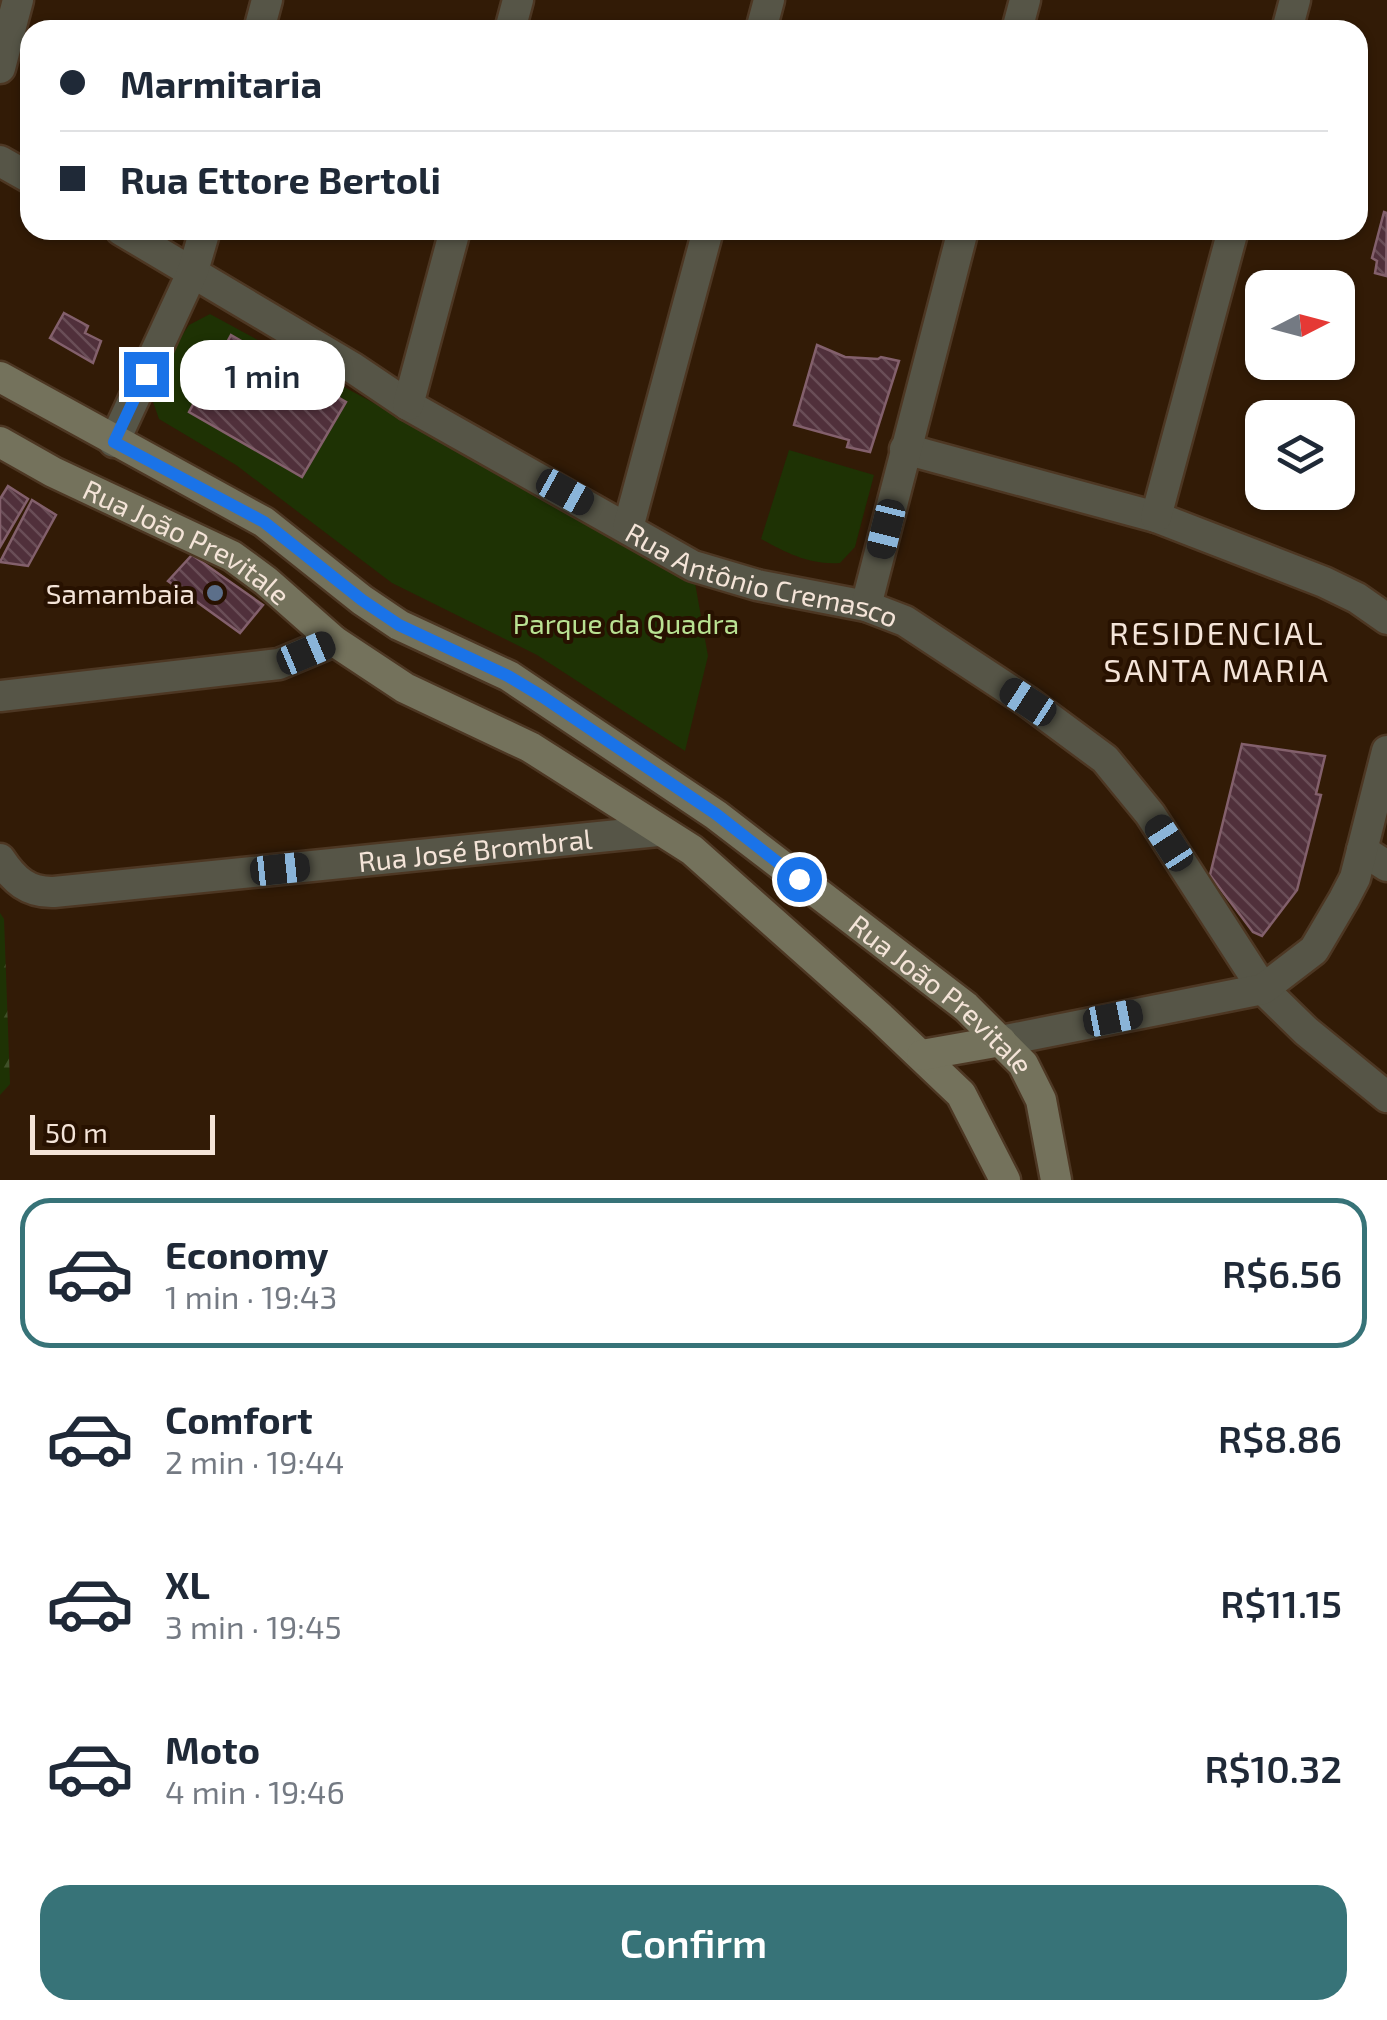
<!DOCTYPE html>
<meta charset="utf-8">
<style>
body{margin:0;font-family:"Exo 2",sans-serif;background:#f6f6f7;color:#1f2937;height:100vh;display:flex;flex-direction:column;font-size:38px;white-space:nowrap}
*{box-sizing:border-box;margin:0}
p{font-size:32px;color:#747a83}
.icon{flex:none;width:55px;height:55px;fill:none;stroke:currentColor;stroke-width:2;stroke-linecap:round;stroke-linejoin:round}
.map{position:relative;height:1180px;overflow:hidden}
.side{display:flex;flex-direction:column;background:#fff;flex:1}
.side>*{flex:none}
.guide{position:absolute;left:20px;top:20px;width:1348px;height:220px;border-radius:30px;box-shadow:0 2px 8px #0004;display:grid;align-content:center;height:220px;padding:0 40px;background:#fff}
.needle{width:65px;rotate:84deg}
.fabs{position:absolute;left:1245px;top:270px;display:grid;gap:20px}
.fabs a{display:grid;place-items:center;width:110px;height:110px;border-radius:20px;background:#fff;box-shadow:0 2px 8px #0004;font-size:50px}
.scale{position:absolute;left:30px;bottom:25px;width:185px;box-sizing:border-box;padding-left:10px;border:5px solid #f4e4d8;border-top:0;font-size:28px;line-height:35px;white-space:nowrap;color:#f4e4d8;-webkit-text-stroke:8px #271100;paint-order:stroke}
.end{position:absolute;width:45px;height:45px;margin:-22px;border:12px solid #1a73e8;background:#fff;box-shadow:0 0 0 5px #fff}
.from{border-radius:50%}
.bubble{position:absolute;height:70px;border-radius:30px;background:#fff;box-shadow:0 2px 8px #0004;font-size:32px;font-weight:600;line-height:70px;text-align:center}
.car{position:absolute;width:30px;height:60px;margin:-30px -15px;border-radius:12px;box-shadow:0 0 8px 2px #0007;background:linear-gradient(#222 24%,#8ab4d8 0 40%,#222 0 76%,#8ab4d8 0 86%,#222 0)}
.guide b{display:flex;align-items:center;gap:35px;height:95px;font-size:38px}
.guide b+b{border-top:2px solid #e0e1e3}
.guide i{width:25px;height:25px;background:#1f2937}
ul{padding:18px 0 0;list-style:none}
li{display:flex;align-items:center;gap:30px;height:150px;margin:0 20px 15px;padding:0 20px;border:5px solid transparent;border-radius:30px}
li div{flex:1}
li b{display:block;font-size:38px}
li em{font-style:normal;font-weight:600}
li.on{border-color:#377378}
li>.icon{width:90px;height:90px;stroke-width:1.5}
.button{display:flex;gap:20px;margin-top:auto;padding:20px 40px}
.button a{flex:1;height:115px;border-radius:30px;background:#377378;color:#fff;font-size:40px;font-weight:600;line-height:115px;text-align:center}
.map>svg:first-child{display:block}
.forest{fill:url(#forest-firs)}
.green{fill:#1e3204}
.building{fill:url(#building-back-hatch);stroke:#83606c;stroke-width:2.5}
.lines{fill:none;stroke-linecap:round;stroke-linejoin:round}
.minor-casing{stroke:#4d3723;stroke-width:35}
.tertiary-casing{stroke:#4d3723;stroke-width:35}
.secondary-casing{stroke:#4d3723;stroke-width:35}
.minor{stroke:#565547;stroke-width:30}
.tertiary{stroke:#565547;stroke-width:30}
.secondary{stroke:#74725c;stroke-width:30}
.route{stroke:#1a73e8;stroke-width:12}
.service-dot{fill:#5c6f8a;stroke:#271100;stroke-width:4}
.labels{text-anchor:middle;dominant-baseline:central;stroke-width:8;stroke-linejoin:round;paint-order:stroke}
.street-label{font-size:28px;fill:#f4e4d8;stroke:#271100}
.poi-label{font-size:28px;fill:#f4e4d8;stroke:#271100;text-anchor:end}
.park-label{font-size:28px;fill:#b9e292;stroke:#271100}
.quarter-label{font-size:32px;letter-spacing:2.5px;fill:#f4e4d8;stroke:#271100}
</style>
<div class="map">
<svg width="1387" height="1180" viewBox="0 0 1387 1180">
<defs>
<pattern id="forest-firs" width="22" height="20" patternUnits="userSpaceOnUse" patternTransform="scale(2.5)"><rect width="22" height="20" fill="#1e3204"/><path d="M5 1l3.5 6h-7zM16 11l3.5 6h-7z" fill="#3f5028"/></pattern>
<pattern id="building-back-hatch" width="6" height="6" patternUnits="userSpaceOnUse" patternTransform="scale(2.5)"><rect width="6" height="6" fill="#50303b"/><path d="M-1 5l2 2M0 0l6 6M5-1l2 2" fill="none" stroke="#6a4e57"/></pattern>
</defs>
<rect width="100%" height="100%" fill="#321b06"/>
<!-- forest -->
<path class="forest" d="M0 913 4 919 10 1084 0 1095Z"/>
<!-- green -->
<path class="green" d="M210 314 694 577 708 656 685 751 537 655 392 583 236 465 159 419 153 402 155 376 189 325Z
M789 450 874 475 855 547 840 563C809 565 787 553 761 539Z"/>
<!-- building -->
<path class="building" d="M1384 212 1387 213 1386 276 1375 273 1377 261 1372 258Z
M64 313 88 326 85 333 101 341 93 363 50 338Z
M231 335 346 402 302 477 189 412Z
M817 345 845 357 878 359 881 357 899 361 870 452 847 447 849 440 794 425Z
M8 486 28 499 0 547V499Z
M32 500 56 515 28 566 0 562Z
M192 555 263 605 240 633 168 581Z
M1242 744 1325 756 1316 794 1321 795 1297 890 1262 936 1253 932 1210 875Z"/>
<g class="lines">
<!-- minor casing -->
<g class="minor-casing">
<g id="minor">
<path d="M259 30 267 0"/>
<path d="M510 30 518 0"/>
<path d="M761 30 769 0"/>
<path d="M1017 30 1025 0"/>
<path d="M1287 30 1295 0"/>
<path d="M0 68 18 0"/>
<path d="M0 161 30 178"/>
<path id="s1" d="M121 230 353 368 408 405 693 566 757 585 866 606 905 621 1028 702 1105 759 1150 814 1263 989 1306 1031 1387 1097"/>
<path d="M408 405 455 230"/>
<path d="M114 442 193 271 205 230"/>
<path d="M905 449 1156 517 1324 582 1357 598 1387 619"/>
<path d="M1156 517 1233 230"/>
<path d="M628 528 708 230"/>
<path d="M866 606 963 230"/>
<path d="M0 696 279 664 334 641"/>
<path d="M1362 850 1387 866"/>
<path id="s2" d="M0 859C14 880 28 893 54 892L658 831"/>
</g>
</g>
<!-- tertiary casing -->
<g class="tertiary-casing">
<path id="tertiary" d="M1001 1041 1263 989 1314 950 1344 899 1355 878 1387 751"/>
</g>
<!-- secondary casing -->
<g class="secondary-casing">
<g id="secondary">
<path id="s3" d="M0 377 264 522 362 600 399 625 509 676 716 815 966 1007 1023 1064 1041 1100 1056 1180"/>
<path id="s4" d="M0 442 53 472 232 556 266 581 334 641 405 688 530 747 692 850 881 1018 961 1094 1005 1180"/>
<path d="M922 1055 1001 1041"/>
</g>
</g>
<!-- minor -->
<use href="#minor" class="minor"/>
<!-- tertiary -->
<use href="#tertiary" class="tertiary"/>
<!-- secondary -->
<use href="#secondary" class="secondary"/>
</g>
<g class="lines">
<!-- route -->
<path class="route" d="M146 374 114 442 264 522 362 600 399 625 508 676 543 697 716 814 799 879"/>
</g>
<!-- markers -->
<circle class="service-dot" cx="215" cy="593" r="10"/>
<g class="labels">
<!-- street labels -->
<g class="street-label">
<text stroke="none"><textPath href="#s4" startOffset="212">Rua João Previtale</textPath></text>
<text stroke="none"><textPath href="#s1" startOffset="732">Rua Antônio Cremasco</textPath></text>
<text stroke="none"><textPath href="#s2" startOffset="490">Rua José Brombral</textPath></text>
<text stroke="none"><textPath href="#s3" startOffset="1130">Rua João Previtale</textPath></text>
</g>
<!-- poi labels -->
<g class="poi-label">
<text x="195" y="593">Samambaia</text>
</g>
<!-- park labels -->
<g class="park-label">
<text x="626" y="623">Parque da Quadra</text>
</g>
<!-- quarter labels -->
<g class="quarter-label">
<text x="1217" y="632">RESIDENCIAL<tspan x="1217" dy="37">SANTA MARIA</tspan></text>
</g>
</g>
</svg>
<div class="fabs">
<a><svg class="needle" viewBox="-14 -14 28 28"><path d="M0-13l5 13h-10z" fill="#e53935"/><path d="M0 13l5-13h-10z" fill="#747a83"/></svg></a>
<a><svg class="icon" aria-label="layers" viewBox="0 0 24 24"><path d="M12 4l9 5-9 5-9-5zM3 14l9 5 9-5"/></svg></a>
</div>
<div class="scale">50 m</div>
<i class="end from" style="left:799px;top:879px"></i>
<i class="end" style="left:146px;top:374px"></i>
<div class="bubble" style="left:180px;top:340px;width:165px">1 min</div>
<i class="car" style="left:565px;top:492px;rotate:119deg"></i>
<i class="car" style="left:886px;top:529px;rotate:194deg"></i>
<i class="car" style="left:306px;top:653px;rotate:67deg"></i>
<i class="car" style="left:1028px;top:702px;rotate:303deg"></i>
<i class="car" style="left:1169px;top:843px;rotate:327deg"></i>
<i class="car" style="left:280px;top:869px;rotate:84deg"></i>
<i class="car" style="left:1113px;top:1018px;rotate:79deg"></i>
<div class="guide">
<b><i class="from"></i>Marmitaria</b>
<b><i></i>Rua Ettore Bertoli</b>
</div>
</div>
<section class="side">
<ul>
<li class="on"><svg class="icon" aria-label="car" viewBox="0 0 24 24"><path d="M5 17H2v-5l4-1 3-4h7l3 4 3 1v5h-3M9 17h6M6 11h13"/><circle cx="7" cy="17" r="2"/><circle cx="17" cy="17" r="2"/></svg><div><b>Economy</b><p>1 min · 19:43</p></div><em>R$6.56</em></li>
<li><svg class="icon" aria-label="car" viewBox="0 0 24 24"><path d="M5 17H2v-5l4-1 3-4h7l3 4 3 1v5h-3M9 17h6M6 11h13"/><circle cx="7" cy="17" r="2"/><circle cx="17" cy="17" r="2"/></svg><div><b>Comfort</b><p>2 min · 19:44</p></div><em>R$8.86</em></li>
<li><svg class="icon" aria-label="car" viewBox="0 0 24 24"><path d="M5 17H2v-5l4-1 3-4h7l3 4 3 1v5h-3M9 17h6M6 11h13"/><circle cx="7" cy="17" r="2"/><circle cx="17" cy="17" r="2"/></svg><div><b>XL</b><p>3 min · 19:45</p></div><em>R$11.15</em></li>
<li><svg class="icon" aria-label="car" viewBox="0 0 24 24"><path d="M5 17H2v-5l4-1 3-4h7l3 4 3 1v5h-3M9 17h6M6 11h13"/><circle cx="7" cy="17" r="2"/><circle cx="17" cy="17" r="2"/></svg><div><b>Moto</b><p>4 min · 19:46</p></div><em>R$10.32</em></li>
</ul>
<div class="button"><a>Confirm</a></div>
</section>
